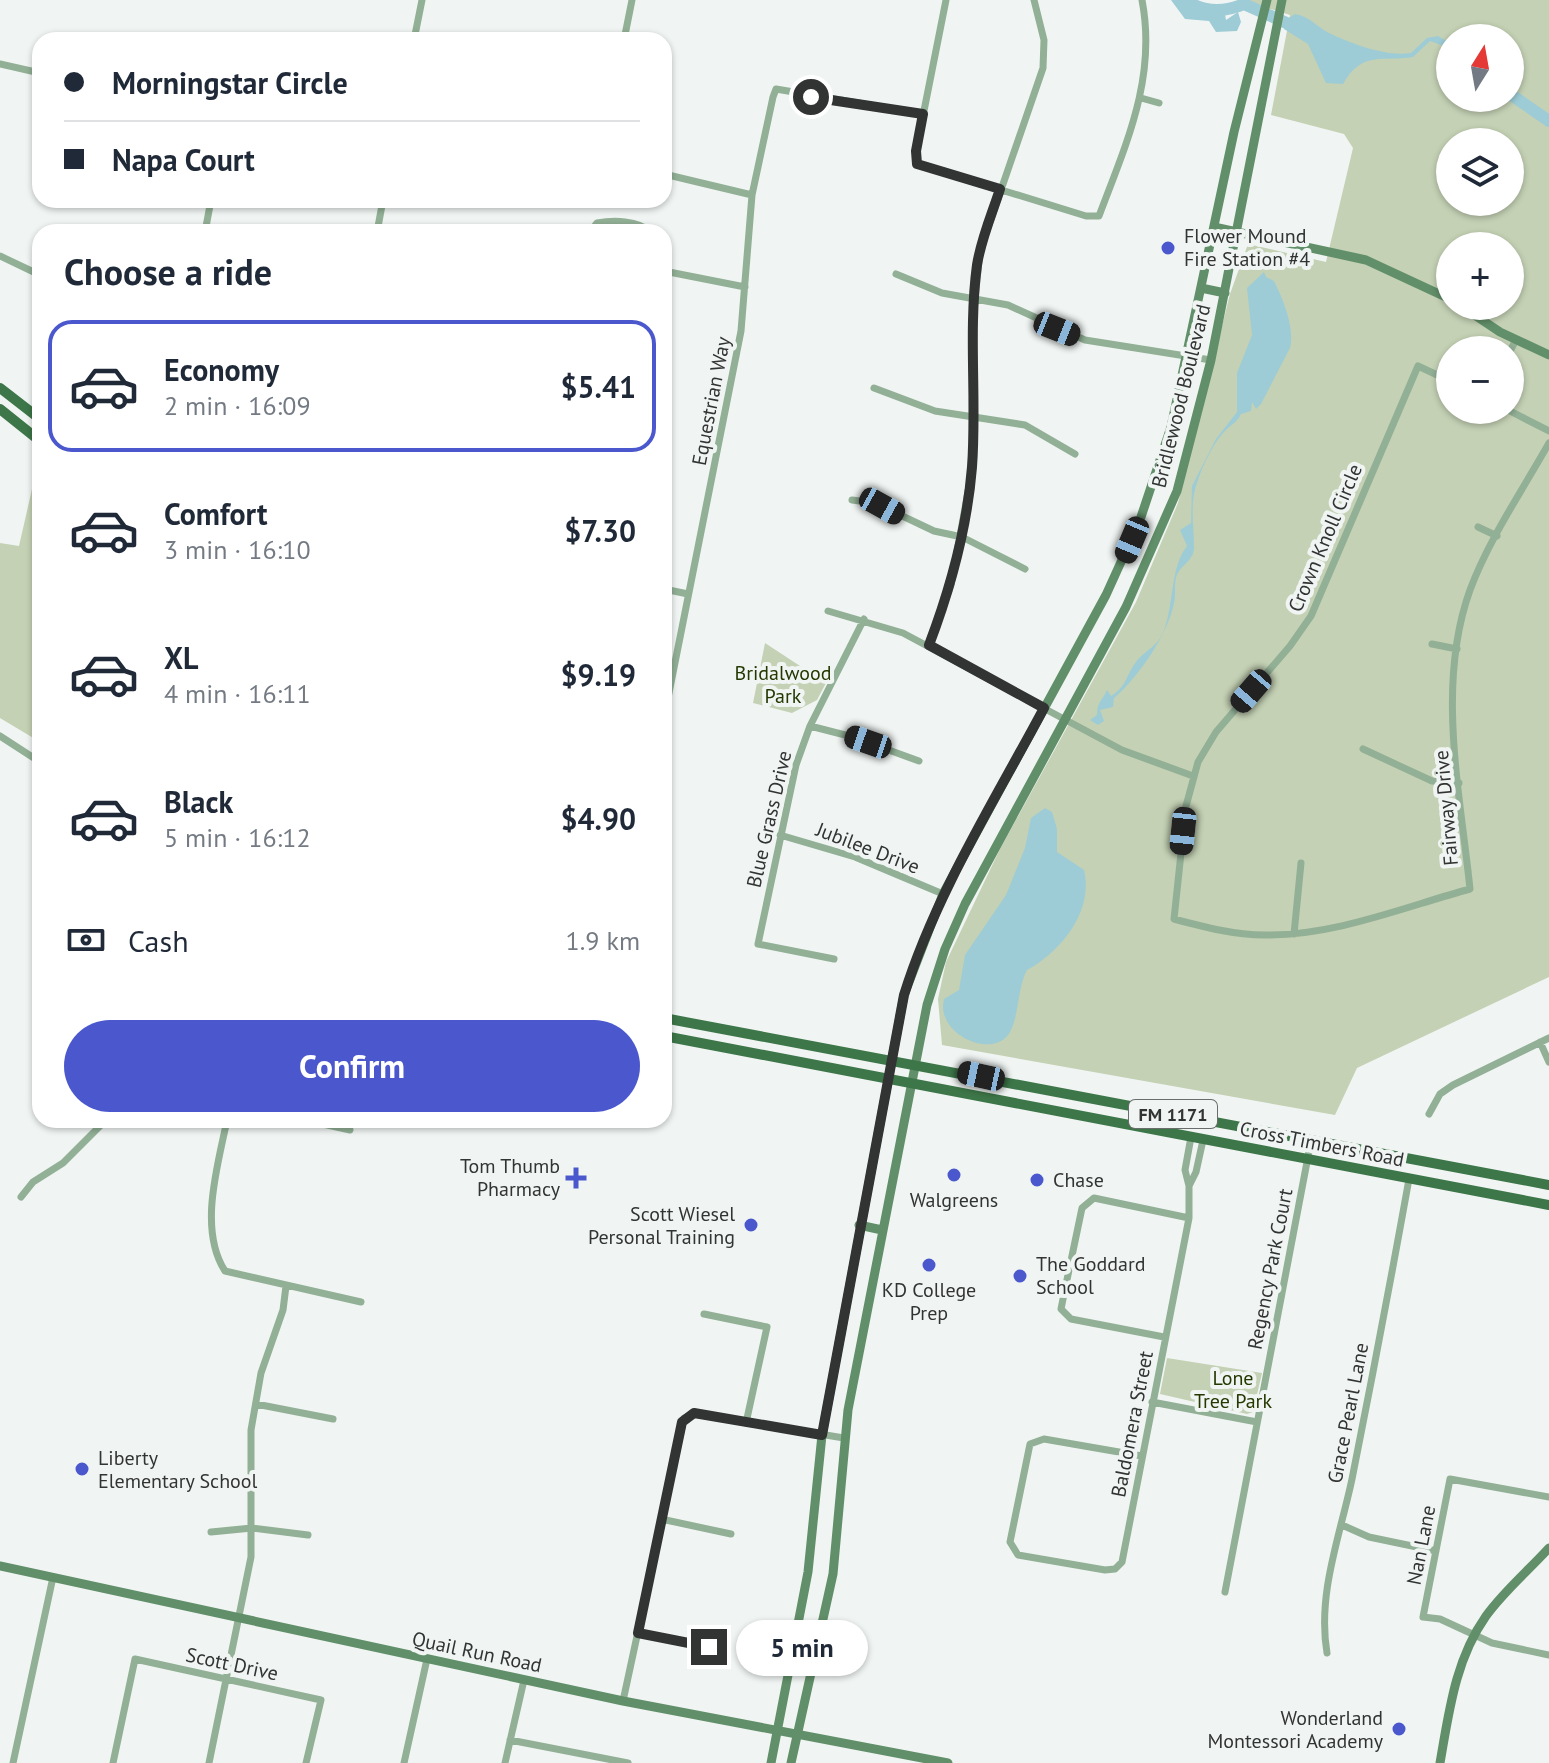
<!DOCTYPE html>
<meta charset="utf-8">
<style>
body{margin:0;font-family:"PT Sans",sans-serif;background:#f6f6f7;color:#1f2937;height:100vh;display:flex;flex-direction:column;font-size:30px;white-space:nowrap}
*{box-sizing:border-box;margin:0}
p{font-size:26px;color:#747a83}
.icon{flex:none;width:44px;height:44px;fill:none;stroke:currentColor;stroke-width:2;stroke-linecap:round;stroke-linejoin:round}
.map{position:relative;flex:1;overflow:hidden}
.details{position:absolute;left:32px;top:224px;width:640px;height:904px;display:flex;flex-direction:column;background:#fff;border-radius:24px;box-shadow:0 2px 6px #0004}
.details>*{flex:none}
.guide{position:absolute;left:32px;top:32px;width:640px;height:176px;border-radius:24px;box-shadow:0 2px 6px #0004;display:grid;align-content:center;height:176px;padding:0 32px;background:#fff}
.needle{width:52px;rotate:11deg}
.fabs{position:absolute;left:1436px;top:24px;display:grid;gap:16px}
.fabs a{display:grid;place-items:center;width:88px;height:88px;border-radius:50%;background:#fff;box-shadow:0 2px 6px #0004;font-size:40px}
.end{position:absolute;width:36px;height:36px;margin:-18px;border:10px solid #323333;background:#fff;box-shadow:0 0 0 4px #fff}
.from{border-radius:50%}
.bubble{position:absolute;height:56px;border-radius:28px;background:#fff;box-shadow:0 2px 6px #0004;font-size:26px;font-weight:600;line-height:56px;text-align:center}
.car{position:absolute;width:24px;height:48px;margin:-24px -12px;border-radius:10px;box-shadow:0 0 6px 2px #0007;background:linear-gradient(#222 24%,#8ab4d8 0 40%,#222 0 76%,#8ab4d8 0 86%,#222 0)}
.guide b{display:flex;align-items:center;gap:28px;height:76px;font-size:30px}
.guide b+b{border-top:2px solid #e0e1e3}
.guide i{width:20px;height:20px;background:#1f2937}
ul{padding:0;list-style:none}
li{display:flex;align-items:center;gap:24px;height:132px;margin:0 16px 12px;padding:0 16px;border:4px solid transparent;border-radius:24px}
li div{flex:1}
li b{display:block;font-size:30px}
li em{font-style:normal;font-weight:600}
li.active{border-color:#4b58cd}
li>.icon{width:72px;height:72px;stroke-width:1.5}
h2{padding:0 32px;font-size:36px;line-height:96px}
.pay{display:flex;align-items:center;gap:20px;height:88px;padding:0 32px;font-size:30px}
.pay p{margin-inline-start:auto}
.primary-button{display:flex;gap:16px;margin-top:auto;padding:16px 32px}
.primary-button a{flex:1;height:92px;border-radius:48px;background:#4b58cd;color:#fff;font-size:32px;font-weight:600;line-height:92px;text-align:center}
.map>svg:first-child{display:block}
.green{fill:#c4d1b4;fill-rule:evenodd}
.water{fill:#9dccd6}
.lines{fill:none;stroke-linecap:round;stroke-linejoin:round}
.river{stroke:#9dccd6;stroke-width:12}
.street{stroke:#92b096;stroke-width:7}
.secondary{stroke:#618f69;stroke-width:9}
.primary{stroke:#3d7648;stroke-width:10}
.route{stroke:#323333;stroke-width:10}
.poi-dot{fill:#4b58cd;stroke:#f0f5f3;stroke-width:3}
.labels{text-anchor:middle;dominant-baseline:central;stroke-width:8;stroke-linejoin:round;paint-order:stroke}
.shield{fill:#f0f5f3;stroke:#6b6d6d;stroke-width:2}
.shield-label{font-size:18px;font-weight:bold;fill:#323333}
.poi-label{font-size:20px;fill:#323333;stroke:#f0f5f3;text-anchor:start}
.street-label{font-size:20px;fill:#323333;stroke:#f0f5f3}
.park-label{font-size:20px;fill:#243800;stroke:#f0f5f3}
</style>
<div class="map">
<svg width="1549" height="1763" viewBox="0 0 1549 1763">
<rect width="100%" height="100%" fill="#f0f5f3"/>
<!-- green -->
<path class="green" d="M1242 0H1549V977L1357 1068 1335 1115 942 1045 938 999 946 962 1000 849 1136 602 1178 503 1230 294 1248 244 1326 262 1353 148 1344 134 1271 115 1290 15ZM1450 38H1510V98H1450ZM1450 142H1510V202H1450ZM1450 246H1510V306H1450ZM1450 350H1510V410H1450Z
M40 454V742L0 718V543L19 546Z
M765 643 826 683 817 700 792 713 753 703Z
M1167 1358 1262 1373 1253 1412 1247 1414 1160 1394Z"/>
<!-- water -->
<path class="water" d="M1171 0H1193L1201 13 1214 6 1224 9 1226 20 1238 12 1241 22 1237 31 1216 32 1209 21 1185 19Z
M1295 14C1309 16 1317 27 1329 33 1352 44 1387 57 1411 53L1427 38 1438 36 1450 43V57L1444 46 1430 41 1413 57C1383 62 1362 50 1343 84L1326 83 1308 44 1284 29 1286 20Z
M1264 272 1266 277 1274 281C1283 299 1295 328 1290 348L1261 404 1256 409 1252 402 1251 411 1241 414C1237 423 1231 424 1225 431 1214 442 1203 465 1198 480 1189 502 1194 524 1194 547 1194 562 1179 565 1176 578 1174 586 1176 595 1174 603 1168 634 1138 678 1114 698L1113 707 1100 710 1104 721 1098 725 1090 720 1097 715C1097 702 1102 701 1107 690L1111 696C1127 686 1125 677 1136 662 1145 650 1158 647 1164 630 1174 605 1170 567 1187 546L1180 530 1191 523 1192 486 1216 439 1237 412V373L1252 335 1247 288Z
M1045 808 1052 812 1057 829V852L1084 870C1094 912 1060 952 1027 970 1017 988 1019 1021 1008 1035 990 1059 935 1033 944 999L959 990 965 955 1006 895 1025 848 1031 818Z"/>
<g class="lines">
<!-- river -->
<path class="river" d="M1185 0C1203 12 1223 13 1244 4L1300 29
M1510 94 1549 121"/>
<!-- street -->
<path class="street" d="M946 0 916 151 917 164 1086 216H1099C1126 144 1157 78 1142 0
M414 40 422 0
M624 40 632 0
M0 64 40 73
M1141 98 1159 103
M664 174 752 195
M205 232 211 200
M377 232 383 200
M590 232 597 223C613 220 638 220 651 232
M0 256 40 275
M664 271 745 287
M896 274 942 293 1008 305 1085 340 1211 360
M1510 351 1516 340
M1450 381 1418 366 1311 616 1290 646 1216 732 1198 762 1186 806 1174 919C1204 927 1234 935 1265 935 1334 936 1404 907 1470 889 1460 792 1436 684 1470 590 1489 539 1522 491 1549 443
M874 388 935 411 1025 425 1075 454
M1508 410 1549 431
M852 500 875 503 934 531 962 537 1025 569
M1478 527 1497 536
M664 589 688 594
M828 611 903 633 1122 750 1193 776
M1432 644 1457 649
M929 645 951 585 972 470 973 319 980 251 1043 68 1044 40 1034 0
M664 718 741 331 752 195 773 97 776 89 923 114
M810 726 853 737 919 761
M0 736 40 762
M1363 749 1432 781 1459 783
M780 835 855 857 943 894
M1294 934 1301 863
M834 959 758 944 796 765 810 726 864 619
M1540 1042 1549 1062
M1429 1114 1440 1094 1453 1085 1549 1038
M227 1120C218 1165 198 1229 225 1271L361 1302
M305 1120 350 1130
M1191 1137 1185 1170 1189 1186 1196 1172 1203 1140
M21 1197 33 1182 63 1163 106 1120
M704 1314 767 1327 746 1423
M1164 1337 1071 1319 1061 1309 1064 1294 1082 1208 1094 1198 1189 1218
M1152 1402 1257 1422
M256 1404 333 1419
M1142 1456 1044 1439 1030 1444 1010 1542 1018 1555 1105 1570 1115 1569 1122 1562 1189 1218V1186
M1549 1497 1450 1479 1423 1617 1440 1619 1492 1643 1549 1655
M661 1519 731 1534
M1342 1525 1369 1537 1436 1551
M211 1532 252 1528 308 1535
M1225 1592 1311 1141
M638 1633 709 1647
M1327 1653C1317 1594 1340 1536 1352 1479 1372 1379 1391 1279 1409 1179
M623 1701 684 1418 697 1414 844 1438
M510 1740 628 1763
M13 1763 53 1577
M113 1763 135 1659 321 1700 306 1763
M209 1763 251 1557V1430L261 1373 283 1310 286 1286
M404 1763 427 1659
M505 1763 524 1680"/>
<!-- secondary -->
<path class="secondary" d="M1214 227 1366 260 1450 299
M1201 288 1225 293
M1461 306 1500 332 1549 355
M859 1225 882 1230
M0 1566 623 1701 948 1763
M771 1763 808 1572 822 1435 904 995 943 894 1106 595 1140 520 1171 427 1234 132 1267 0
M791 1763 833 1574 848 1410 927 1005 945 949 965 904 1126 607 1177 491 1211 360 1282 0
M1440 1763C1449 1712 1455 1660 1486 1616 1504 1591 1528 1571 1549 1548"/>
<!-- primary -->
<path class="primary" d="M0 388 40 419
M0 409 40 441
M664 1018 1549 1185
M664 1036 1549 1205"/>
</g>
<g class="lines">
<!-- route -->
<path class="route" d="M709 1647 638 1633 682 1422 694 1413 822 1435 904 995C936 893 994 802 1044 708L929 645C951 587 967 529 972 467 977 400 968 332 977 265 981 239 992 214 1000 189L917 164 916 151 923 114 811 97"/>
</g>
<!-- markers -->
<g class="poi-dot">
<circle cx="1168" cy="248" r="8"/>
<circle cx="954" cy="1175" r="8"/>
<path d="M572 1166h8v8h8v8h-8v8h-8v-8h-8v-8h8z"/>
<circle cx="1037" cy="1180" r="8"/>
<circle cx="751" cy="1225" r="8"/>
<circle cx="929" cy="1265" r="8"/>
<circle cx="1020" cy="1276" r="8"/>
<circle cx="82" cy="1469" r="8"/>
<circle cx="1399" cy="1729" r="8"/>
</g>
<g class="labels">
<!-- shield labels -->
<rect class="shield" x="1129" y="1100" width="88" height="28" rx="6"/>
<g class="shield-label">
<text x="1173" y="1114">FM 1171</text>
</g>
<!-- poi labels -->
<g class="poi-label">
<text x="1184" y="236">Flower Mound<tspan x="1184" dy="23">Fire Station #4</tspan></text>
<text x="560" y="1166" text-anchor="end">Tom Thumb<tspan x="560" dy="23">Pharmacy</tspan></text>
<text x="1053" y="1180">Chase</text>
<text x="954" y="1200" text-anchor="middle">Walgreens</text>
<text x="735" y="1214" text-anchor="end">Scott Wiesel<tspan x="735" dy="23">Personal Training</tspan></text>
<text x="1036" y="1264">The Goddard<tspan x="1036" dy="23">School</tspan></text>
<text x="929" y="1290" text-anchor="middle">KD College<tspan x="929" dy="23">Prep</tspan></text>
<text x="98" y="1458">Liberty<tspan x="98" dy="23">Elementary School</tspan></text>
<text x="1383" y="1718" text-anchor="end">Wonderland<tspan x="1383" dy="23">Montessori Academy</tspan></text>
</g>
<!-- street labels -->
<g class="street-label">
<text transform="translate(1181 396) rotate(-76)">Bridlewood Boulevard</text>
<text transform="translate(711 401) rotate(-79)">Equestrian Way</text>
<text transform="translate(1325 538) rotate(-67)">Crown Knoll Circle</text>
<text transform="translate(1446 808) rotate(-95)">Fairway Drive</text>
<text transform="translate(769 819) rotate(-77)">Blue Grass Drive</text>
<text transform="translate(868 848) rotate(21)">Jubilee Drive</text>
<text transform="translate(1322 1144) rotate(11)">Cross Timbers Road</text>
<text transform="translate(1270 1269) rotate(-79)">Regency Park Court</text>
<text transform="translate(1348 1413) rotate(-79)">Grace Pearl Lane</text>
<text transform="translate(1132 1424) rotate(-79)">Baldomera Street</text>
<text transform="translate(1421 1545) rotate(-79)">Nan Lane</text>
<text transform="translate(477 1652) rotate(12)">Quail Run Road</text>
<text transform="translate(232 1664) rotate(12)">Scott Drive</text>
</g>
<!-- park labels -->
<g class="park-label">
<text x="783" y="673">Bridalwood<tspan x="783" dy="23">Park</tspan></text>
<text x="1233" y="1378">Lone<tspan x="1233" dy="23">Tree Park</tspan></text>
</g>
</g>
</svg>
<div class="fabs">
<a><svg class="needle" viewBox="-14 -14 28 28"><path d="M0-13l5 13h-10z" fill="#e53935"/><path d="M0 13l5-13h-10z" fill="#747a83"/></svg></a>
<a><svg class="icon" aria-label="layers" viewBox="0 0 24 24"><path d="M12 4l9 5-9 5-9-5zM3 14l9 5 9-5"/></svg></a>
<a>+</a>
<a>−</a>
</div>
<i class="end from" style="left:811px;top:97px"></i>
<i class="end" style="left:709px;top:1647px"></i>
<div class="bubble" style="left:736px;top:1620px;width:132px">5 min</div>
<i class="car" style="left:1057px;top:329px;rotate:112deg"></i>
<i class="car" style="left:882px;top:506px;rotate:119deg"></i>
<i class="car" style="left:1132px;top:540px;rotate:203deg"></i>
<i class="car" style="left:1251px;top:691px;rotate:221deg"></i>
<i class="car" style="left:868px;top:742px;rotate:289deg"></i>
<i class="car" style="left:1183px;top:831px;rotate:186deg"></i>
<i class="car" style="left:981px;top:1076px;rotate:282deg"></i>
<div class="guide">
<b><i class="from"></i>Morningstar Circle</b>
<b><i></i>Napa Court</b>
</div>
<section class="details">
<h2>Choose a ride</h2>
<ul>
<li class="active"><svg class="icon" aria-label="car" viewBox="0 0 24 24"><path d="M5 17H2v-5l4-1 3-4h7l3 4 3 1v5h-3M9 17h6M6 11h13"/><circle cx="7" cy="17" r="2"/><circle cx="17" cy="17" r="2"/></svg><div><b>Economy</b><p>2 min · 16:09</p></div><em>$5.41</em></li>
<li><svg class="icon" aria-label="car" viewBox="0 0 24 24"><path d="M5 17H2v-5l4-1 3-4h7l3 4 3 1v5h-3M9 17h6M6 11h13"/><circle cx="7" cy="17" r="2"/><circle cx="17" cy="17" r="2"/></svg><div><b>Comfort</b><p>3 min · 16:10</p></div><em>$7.30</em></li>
<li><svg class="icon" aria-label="car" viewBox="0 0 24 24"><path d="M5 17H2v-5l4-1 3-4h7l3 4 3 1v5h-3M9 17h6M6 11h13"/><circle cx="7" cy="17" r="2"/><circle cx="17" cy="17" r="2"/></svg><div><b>XL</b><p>4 min · 16:11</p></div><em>$9.19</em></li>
<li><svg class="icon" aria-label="car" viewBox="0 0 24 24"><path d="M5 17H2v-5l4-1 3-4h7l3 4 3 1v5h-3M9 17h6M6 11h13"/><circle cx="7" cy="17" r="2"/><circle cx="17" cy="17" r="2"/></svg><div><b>Black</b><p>5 min · 16:12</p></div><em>$4.90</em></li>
</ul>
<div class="pay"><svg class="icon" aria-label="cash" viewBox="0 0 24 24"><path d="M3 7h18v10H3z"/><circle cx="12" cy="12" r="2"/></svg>Cash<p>1.9 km</p></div>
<div class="primary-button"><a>Confirm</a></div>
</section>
</div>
